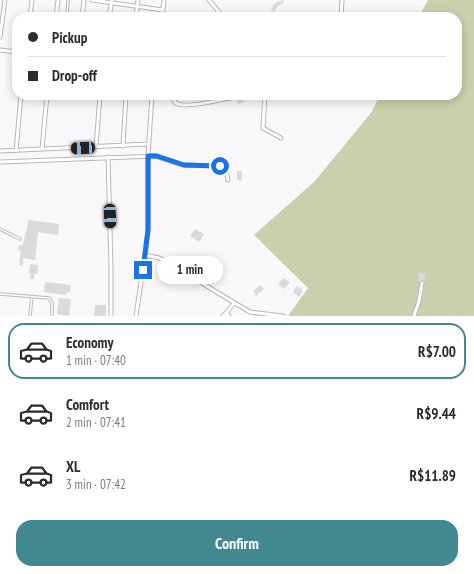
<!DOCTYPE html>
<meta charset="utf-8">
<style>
body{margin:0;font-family:"PT Sans Narrow",sans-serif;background:#f2f2f3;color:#2b2b33;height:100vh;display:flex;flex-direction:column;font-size:15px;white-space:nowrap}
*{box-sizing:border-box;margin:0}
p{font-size:13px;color:#7c7c81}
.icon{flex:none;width:22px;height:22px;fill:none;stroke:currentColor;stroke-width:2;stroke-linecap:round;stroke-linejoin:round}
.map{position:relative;height:316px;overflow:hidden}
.side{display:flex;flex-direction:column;background:#fff;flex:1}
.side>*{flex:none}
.top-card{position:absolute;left:12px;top:12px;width:450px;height:88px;border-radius:16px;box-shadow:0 2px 10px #0003;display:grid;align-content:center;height:88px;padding:0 16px;background:#fff}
.end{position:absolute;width:18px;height:18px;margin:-9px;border:5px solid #1a73e8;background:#fff;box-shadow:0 0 0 2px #fff}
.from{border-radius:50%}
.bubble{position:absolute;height:28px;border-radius:14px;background:#fff;box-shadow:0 2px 10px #0003;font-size:13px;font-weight:600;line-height:28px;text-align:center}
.car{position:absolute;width:12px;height:24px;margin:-12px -6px;border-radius:5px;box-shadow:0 0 3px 1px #0007;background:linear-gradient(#222 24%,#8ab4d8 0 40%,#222 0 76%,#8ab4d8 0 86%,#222 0)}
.top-card b{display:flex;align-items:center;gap:14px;height:38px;font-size:15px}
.top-card b+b{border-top:1px solid #e1e1e2}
.top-card i{width:10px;height:10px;background:#2b2b33}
ul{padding:7px 0 0;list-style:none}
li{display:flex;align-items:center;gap:12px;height:56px;margin:0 8px 6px;padding:0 8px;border:2px solid transparent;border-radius:16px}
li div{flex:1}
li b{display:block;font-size:15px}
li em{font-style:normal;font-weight:600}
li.current{border-color:#418890}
li>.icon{width:36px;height:36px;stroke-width:1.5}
.cta{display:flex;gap:8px;margin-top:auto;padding:8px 16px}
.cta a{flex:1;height:46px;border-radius:16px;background:#418890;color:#fff;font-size:16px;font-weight:600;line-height:46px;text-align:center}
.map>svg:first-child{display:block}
.green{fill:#c9d0ab}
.building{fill:#dcd9dc}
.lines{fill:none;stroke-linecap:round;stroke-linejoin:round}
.lane-casing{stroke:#b9b6b9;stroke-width:3.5}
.street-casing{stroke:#b9b6b9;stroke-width:5}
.lane{stroke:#fff;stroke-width:1.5}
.street{stroke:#fff;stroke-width:3}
.route{stroke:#1a73e8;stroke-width:5}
</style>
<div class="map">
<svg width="474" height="316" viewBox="0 0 474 316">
<rect width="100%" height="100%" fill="#faf7fa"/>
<!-- green -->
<path class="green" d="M428 0H474V316H288L308 288 254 235 314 182 371 113 380 95H457V17H419Z"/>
<!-- building -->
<path class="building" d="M283 0 284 2 276 8 273 15 271 14 273 10 272 11 271 9 273 7 272 6 278 1 281 2Z
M240 95 244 102 238 104 235 96Z
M237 171H242V181L237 180Z
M28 220 59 224 58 235 38 232 35 260 23 258V266L19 265 21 251 18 250 19 245 22 246 23 244 26 231H27Z
M195 229 204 234 199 242 190 236Z
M30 264 38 265 37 274H34V279H30L31 274 29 273Z
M418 273H425V281H419Z
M283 278 290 282 284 289 278 284Z
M45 282 71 285 70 292H67L66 295 44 292Z
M260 285 264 289 256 296 253 291Z
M297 286 300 288 301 287 302 288 301 290 303 291 299 297 293 292Z
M59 298 71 299 69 316 57 314Z
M95 305H106V316H94Z"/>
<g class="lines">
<!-- lane casing -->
<g class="lane-casing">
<path id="lane" d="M67 17 68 0
M0 229 20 239
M0 294 49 298 52 303V316
M30 316 32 296"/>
</g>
<!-- street casing -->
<g class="street-casing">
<path id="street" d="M92 0 163 10
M209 0 223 17
M30 17 32 0
M56 17 58 0
M82 17 84 0
M109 17 112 0
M136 17 138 0
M162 17 164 0
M341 17 342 0
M0 37 5 0
M0 50 17 52
M172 95C173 97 174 102 176 103 183 109 221 100 230 98
M265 95 263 128 281 138
M123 146 126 95
M96 147 100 95
M42 149 47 95
M0 151 148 144
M16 151 21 95
M108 157 111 266V316
M0 162 155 156 183 165 220 166 226 171 228 180
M145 255 159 258 168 262 223 296 250 312 283 316
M226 313 234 303
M136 316 145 255 148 230V156L152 95
M223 316 226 313 229 316
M414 316 419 301 422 283"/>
</g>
<!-- lane -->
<use href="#lane" class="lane"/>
<!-- street -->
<use href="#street" class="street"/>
</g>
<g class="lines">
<!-- route -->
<path class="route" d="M143 270 148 230V156H157L184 165 220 166"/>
</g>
</svg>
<i class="end from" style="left:220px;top:166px"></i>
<i class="end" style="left:143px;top:270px"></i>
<div class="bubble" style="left:157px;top:256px;width:66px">1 min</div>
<i class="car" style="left:83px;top:148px;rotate:267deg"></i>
<i class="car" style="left:110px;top:216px;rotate:178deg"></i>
<div class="top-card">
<b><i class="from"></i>Pickup</b>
<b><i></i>Drop-off</b>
</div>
</div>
<section class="side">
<ul>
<li class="current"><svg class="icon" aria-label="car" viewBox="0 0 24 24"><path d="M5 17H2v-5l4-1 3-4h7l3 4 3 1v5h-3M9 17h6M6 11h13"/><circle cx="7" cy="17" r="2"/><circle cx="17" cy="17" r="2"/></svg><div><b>Economy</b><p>1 min · 07:40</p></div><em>R$7.00</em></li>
<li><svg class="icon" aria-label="car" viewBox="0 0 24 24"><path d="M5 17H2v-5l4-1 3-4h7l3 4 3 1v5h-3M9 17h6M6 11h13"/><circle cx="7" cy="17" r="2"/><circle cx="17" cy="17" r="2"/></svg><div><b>Comfort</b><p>2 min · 07:41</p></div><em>R$9.44</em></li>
<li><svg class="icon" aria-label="car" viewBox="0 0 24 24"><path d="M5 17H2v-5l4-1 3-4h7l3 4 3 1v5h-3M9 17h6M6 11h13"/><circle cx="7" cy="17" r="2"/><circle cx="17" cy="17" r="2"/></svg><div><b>XL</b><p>3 min · 07:42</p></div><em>R$11.89</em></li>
</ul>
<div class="cta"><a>Confirm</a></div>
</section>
